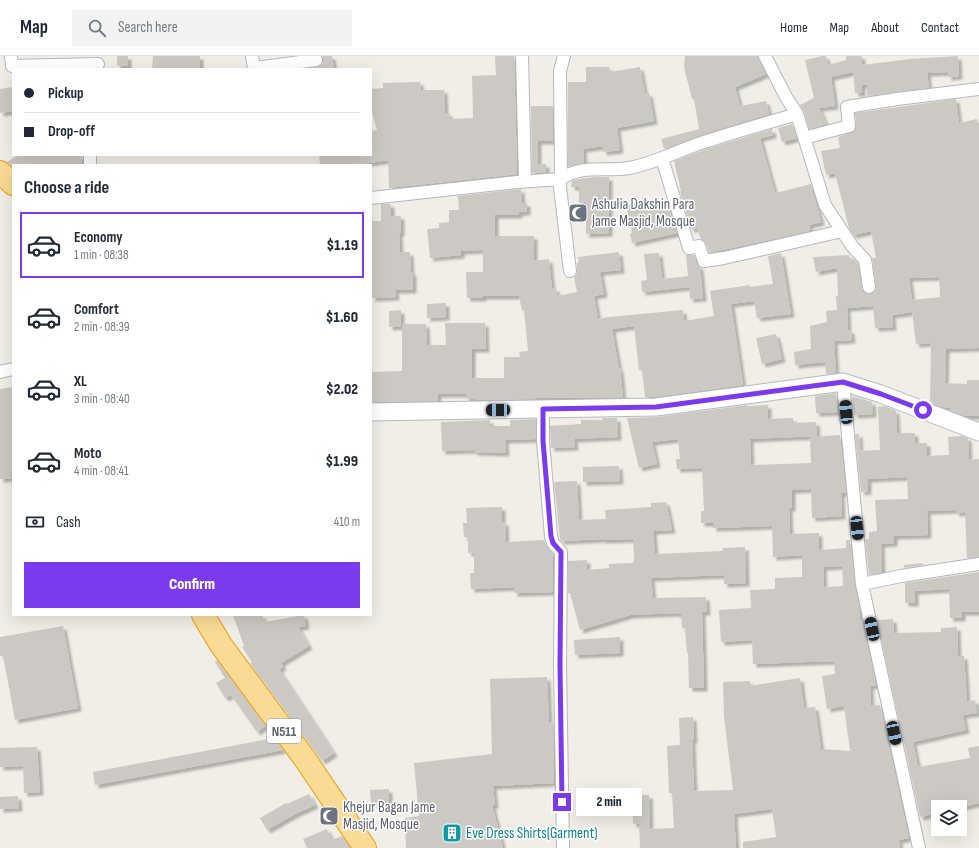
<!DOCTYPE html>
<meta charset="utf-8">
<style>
body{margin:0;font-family:"Sofia Sans Condensed",sans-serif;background:#f2f2f3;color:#1f2937;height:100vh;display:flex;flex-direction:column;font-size:15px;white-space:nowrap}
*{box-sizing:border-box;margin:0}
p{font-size:13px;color:#747a83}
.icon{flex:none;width:22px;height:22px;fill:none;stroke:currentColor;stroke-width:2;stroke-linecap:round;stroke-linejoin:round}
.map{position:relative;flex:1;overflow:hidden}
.drawer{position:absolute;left:12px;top:108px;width:360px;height:452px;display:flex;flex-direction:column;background:#fff;border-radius:0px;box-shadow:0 4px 16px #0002}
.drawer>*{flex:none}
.guide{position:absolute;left:12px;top:12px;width:360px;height:88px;border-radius:0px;box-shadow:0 4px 16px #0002;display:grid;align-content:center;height:88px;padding:0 12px;background:#fff}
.fabs{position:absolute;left:931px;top:744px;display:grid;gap:8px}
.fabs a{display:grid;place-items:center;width:36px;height:36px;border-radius:0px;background:#fff;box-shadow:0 4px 16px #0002;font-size:20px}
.end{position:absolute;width:18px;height:18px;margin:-9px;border:5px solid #7c3aed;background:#fff;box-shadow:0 0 0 2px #fff}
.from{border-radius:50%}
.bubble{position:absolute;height:28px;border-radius:0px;background:#fff;box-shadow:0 4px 16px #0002;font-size:13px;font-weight:800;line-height:28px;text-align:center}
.car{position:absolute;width:12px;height:24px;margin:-12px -6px;border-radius:5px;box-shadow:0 0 3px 1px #0007;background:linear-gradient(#222 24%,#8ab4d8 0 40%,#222 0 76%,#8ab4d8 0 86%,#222 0)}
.guide b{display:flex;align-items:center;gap:14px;height:38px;font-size:15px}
.guide b+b{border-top:1px solid #e0e1e3}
.guide i{width:10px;height:10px;background:#1f2937}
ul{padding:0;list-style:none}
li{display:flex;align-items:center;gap:12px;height:66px;margin:0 8px 6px;padding:0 4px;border:2px solid transparent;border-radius:0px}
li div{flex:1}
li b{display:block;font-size:15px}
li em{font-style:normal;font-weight:800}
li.selected{border-color:#7c3aed}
li>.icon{width:36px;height:36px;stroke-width:1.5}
h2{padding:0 12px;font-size:18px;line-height:48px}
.pay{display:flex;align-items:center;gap:10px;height:44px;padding:0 12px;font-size:15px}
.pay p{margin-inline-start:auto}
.primary-button{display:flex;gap:8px;margin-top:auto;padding:8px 12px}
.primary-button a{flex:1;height:46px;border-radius:0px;background:#7c3aed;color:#fff;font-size:16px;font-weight:800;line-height:46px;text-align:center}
header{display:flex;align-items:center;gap:24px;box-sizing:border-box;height:56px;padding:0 20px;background:#fff;border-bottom:1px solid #e0e1e3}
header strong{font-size:19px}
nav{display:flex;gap:22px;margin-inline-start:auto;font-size:14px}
.search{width:280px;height:36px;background:#f2f2f3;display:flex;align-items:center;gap:10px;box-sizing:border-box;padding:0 14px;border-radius:0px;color:#747a83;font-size:15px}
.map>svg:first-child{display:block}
.building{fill:#ccc9c4;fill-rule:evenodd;filter:url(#shadow)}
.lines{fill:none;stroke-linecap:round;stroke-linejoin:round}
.street-casing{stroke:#b4b7bb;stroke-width:14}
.secondary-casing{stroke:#b5b9be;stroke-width:19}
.highway-casing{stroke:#ee9c09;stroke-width:24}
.street{stroke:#fff;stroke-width:12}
.secondary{stroke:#fff;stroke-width:17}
.highway{stroke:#f9db95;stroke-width:22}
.route{stroke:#7c3aed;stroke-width:5}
.labels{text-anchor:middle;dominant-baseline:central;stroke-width:3;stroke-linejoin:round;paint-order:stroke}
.shield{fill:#fff;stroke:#8e9295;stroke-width:1}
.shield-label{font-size:14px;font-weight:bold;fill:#5e6367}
.worship-label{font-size:15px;fill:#5b616d;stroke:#fff;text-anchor:start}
.culture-label{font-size:15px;fill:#0d838f;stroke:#fff;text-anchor:start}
</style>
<header>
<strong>Map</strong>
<div class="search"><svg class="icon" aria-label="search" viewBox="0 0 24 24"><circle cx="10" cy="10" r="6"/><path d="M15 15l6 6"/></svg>Search here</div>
<nav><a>Home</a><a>Map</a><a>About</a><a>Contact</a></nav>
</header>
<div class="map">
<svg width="979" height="792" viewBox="0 0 979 792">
<defs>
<filter id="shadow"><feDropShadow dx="3.5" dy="3.5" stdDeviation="1" flood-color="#0004"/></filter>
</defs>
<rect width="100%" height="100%" fill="#f0eee7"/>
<!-- building -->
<path class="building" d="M117 0H128V10H117Z
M153 0H200V12L152 13Z
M322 0H332L334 13H305L320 10 323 7Z
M495 0H514L517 118 389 132 388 104 356 109H320L319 99H371V75L377 74 371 53V33L383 32V27L420 26 421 34H444L445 57H449L450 63 473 62 472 20 496 19Z
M685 0H758L766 18 735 31 740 50 766 45 769 58 705 78 664 93 661 83 699 73 694 43H692L684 11Z
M822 0H826L828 9 846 4V0H862V9L910 3 958 0 959 20 948 21V16L927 17 929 32 867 40V29H862V37H855L853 16 831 21 835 50 819 52 826 68 809 73 804 56 800 49 814 42 805 4Z
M586 11H609L610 16 640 11 645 38 649 37 654 65 617 72 620 94 603 96V90L583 93 584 107 568 111V26H586Z
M13 31V55L0 57V33Z
M956 43 959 67 977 63 979 75V292L946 293 945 327 967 328V324H979V360H965L950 354V352L943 351 930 346 931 287 916 288 912 256 892 259 893 271 875 272 873 250 847 252 848 274H851L852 284 834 285 836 317 826 318 825 306 795 309 794 296 811 293 810 270 827 266 826 255 837 254 836 240H838L837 212 816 216 813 201 849 199 850 204 854 203 858 207 863 235 870 238 873 237 876 233 872 202H876L871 175 853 179 849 172 835 117 826 119 821 95 840 92 838 81 854 75 856 70 855 57ZM939 221 940 241 912 244 909 222Z
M531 50H553V85H538V108H546V117H532Z
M792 68 797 82 782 86 778 72Z
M772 73 773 79 760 82 775 137 811 128 821 166 809 169 810 175 709 197 706 187 701 183 697 172 691 173 680 135H681L674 105 709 92Z
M18 99H82V109H11L7 106Z
M595 121H609V177L586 178V147H579V131H571L572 125 579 123Z
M521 133 522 147H527V156H519V159H495V180H534V205L549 203 552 233 556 232 557 240 577 236 574 221 577 218V207L579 206 578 201 619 196 621 214 600 216 604 238 594 240 598 263 609 261 683 254 684 265 714 260 710 235 750 229V231L773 228 768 200 781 197 791 258 757 262 754 245 731 248 743 329 655 341H645L642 314H639L634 270 612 273 619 313 620 312 623 342H535L536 343 475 344V342L466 343V338H438V345L371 346V316L402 315V268H426L427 289H446L445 267H485L486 293H472V322H504V301H520L519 296 528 295 524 254 522 255 519 240H483V242H467L466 216H483V194L461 195V199L430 202 427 173 439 172V167L449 166V154H459L458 140Z
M666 143 677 177 632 187 630 178 632 177 626 150 652 144V146Z
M381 148H391V160H401V177H399L400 196H410L411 217 413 216V234H395L396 241 372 242 371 165H381Z
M659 197 662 223 688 220 686 198 694 199 697 208 700 211 703 242 690 243 689 231 642 236 641 225 647 224 644 198Z
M446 247V261L427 262V248Z
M401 254V270L389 271V255Z
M776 278 782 303 762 308 756 282Z
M13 331V422L0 423V333Z
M836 337 838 356 816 357 815 340Z
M852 340 872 346 873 358 854 359Z
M747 349V350L768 349V363L793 362V367L816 366 817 380 750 383 751 409 811 407 810 381 840 379 846 437H841L842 460 812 462 811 433 792 434V452H789L790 478 819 477V494L846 492V484H850L855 529 859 550 860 564H862L876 629 870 630 871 650 880 649 909 782 899 784 900 792H802V791L792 792H743V786L776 781 772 753 734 758 736 792H640L639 767 633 768 632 739H649L650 773 674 772 672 737H669L667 690 680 689 679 662 693 661 694 684H692L694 735 733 734 724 661 723 626 750 625V630L800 622 804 652 815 651 821 693 850 695 844 650 827 653 822 620 835 618 834 605 753 608 752 584 721 586 719 554 751 552 750 534 775 533V522L802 521V499L773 501 772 470 713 472V467H701V455H704L702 412 677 413 676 403H680L678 383 652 386 657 408 639 412 627 362 657 361ZM842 510 843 530 824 531 823 511Z
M885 350 896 355 897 377H915V387H927V400L949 399 948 381 962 380 968 382 969 404 979 403V501L967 502 965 456 956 457V454L927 455 928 479 894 480V487L881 488 882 516 869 519 865 483H869V476L877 475 875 444 908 443 907 421 868 423V435L861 436 855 378H859L860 395 880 394 878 351Z
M602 362H617L618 381 574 383 575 391 551 392 550 370 581 368V364H603Z
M536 363V383L505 384 506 397 474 396V394L442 395 441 366 490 364V370H510V364Z
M619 410 620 425 583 426V411Z
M577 425 579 464 606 463 605 454 651 451V447L666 446 672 474 653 475 655 498 723 495 722 492 745 491 746 527 724 528V519L651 522 653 542 706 541 707 556H702L704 632H689L688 597H687L685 572H682L681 558H676V557L630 559 580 574 570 537H568V505L587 504V514L609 512V508L633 507 634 503 633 483 602 484V483L561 485 560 483 554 426Z
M502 451V466H505L506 486 544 484 547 492 553 499V536L514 537V531L471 533 470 517H474V496L468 497V481H464L463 467H467L466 452Z
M923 507V509L904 512V509Z
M979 516V556H962V562H950L949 533 915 535V547H905V527Z
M233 559H262L265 566 304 559 306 570 298 571 309 590 281 607 283 611 279 613 334 697 322 705 250 607 252 606 242 591 244 590Z
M893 563 894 577 941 576V572L957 571 958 600H964L967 646 975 644 977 657 963 659 966 674 913 686 918 711 970 702 968 692 979 690V747L963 751H938V757L920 761 877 564Z
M63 570 78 652 15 664 3 600H0V581Z
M620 581V597L575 599 574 584Z
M217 604 265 670 257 676 231 639 225 642 216 627 225 622 215 606Z
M547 621 549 666H553L554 727 493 730 495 749H492L503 792H406L405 762 419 760 414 707 492 698 490 623Z
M274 682 283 694 95 729 93 716Z
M28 691H37L40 736 24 737 23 710 0 711V692Z
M389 733V746L371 747 370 734Z
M309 738 315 749 295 758 267 774 260 762 286 747 287 748Z
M18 740 19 752 0 753V741Z
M327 773 332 784 342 780 350 792H307L303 783Z"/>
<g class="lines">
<!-- street casing -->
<g class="street-casing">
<path id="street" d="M11 0 12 10 98 8
M252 0 254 12 316 4
M522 0 525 125
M765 0 786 41 797 58
M804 82 849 70 847 51 897 43 979 33
M662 102 689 192 699 190 704 205 724 202 842 175
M90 109V99
M559 123 570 215
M561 123 560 15 564 0
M371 142 517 126 561 123C581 108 607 116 629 112 656 107 681 93 707 85 737 75 767 67 797 58L825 149 852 190 865 204 869 231
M0 316 13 313
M843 326 862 528 919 792
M543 353V385L551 480 553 487 561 496 560 609 563 792
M862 528 901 520 979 508"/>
</g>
<!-- secondary casing -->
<g class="secondary-casing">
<path id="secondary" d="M371 356 656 351 843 326 881 338 979 376"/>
</g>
<!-- highway casing -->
<g class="highway-casing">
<path id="highway" d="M0 116 13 128
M203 559 221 589 305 703 365 792"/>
</g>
<!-- street -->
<use href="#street" class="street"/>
<!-- secondary -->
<use href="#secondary" class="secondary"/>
<!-- highway -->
<use href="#highway" class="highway"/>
</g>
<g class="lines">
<!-- route -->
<path class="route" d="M562 746 560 609 561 496 553 487 551 480 543 385V353L656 351 843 326 881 338 923 354"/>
</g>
<!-- icons -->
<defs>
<g id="mosque-square" transform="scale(1)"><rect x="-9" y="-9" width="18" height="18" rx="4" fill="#6b7280" stroke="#fff"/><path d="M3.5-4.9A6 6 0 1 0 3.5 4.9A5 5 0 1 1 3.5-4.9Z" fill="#fff"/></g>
<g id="building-square" transform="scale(1)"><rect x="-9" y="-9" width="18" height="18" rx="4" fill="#0f9aa8" stroke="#fff"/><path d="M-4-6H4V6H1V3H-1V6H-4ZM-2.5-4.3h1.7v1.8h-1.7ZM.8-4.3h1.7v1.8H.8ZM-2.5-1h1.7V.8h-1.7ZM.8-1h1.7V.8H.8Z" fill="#fff"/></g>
</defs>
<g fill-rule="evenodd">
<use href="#mosque-square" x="578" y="157"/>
<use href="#mosque-square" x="329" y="760"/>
<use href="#building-square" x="452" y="777"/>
</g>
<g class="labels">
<!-- shield labels -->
<rect class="shield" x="267" y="663" width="34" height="24" rx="3"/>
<g class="shield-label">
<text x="284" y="675">N511</text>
</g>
<!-- worship labels -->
<g class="worship-label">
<text x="592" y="148">Ashulia Dakshin Para<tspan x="592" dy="17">Jame Masjid, Mosque</tspan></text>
<text x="343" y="751">Khejur Bagan Jame<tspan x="343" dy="17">Masjid, Mosque</tspan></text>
</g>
<!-- culture labels -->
<g class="culture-label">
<text x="466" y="777">Eve Dress Shirts(Garment)</text>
</g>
</g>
</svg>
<div class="fabs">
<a><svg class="icon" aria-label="layers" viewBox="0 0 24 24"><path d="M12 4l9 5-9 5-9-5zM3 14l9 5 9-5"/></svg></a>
</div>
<i class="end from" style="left:923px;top:354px"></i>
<i class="end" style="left:562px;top:746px"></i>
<div class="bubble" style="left:576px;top:732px;width:66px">2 min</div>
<i class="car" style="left:498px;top:354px;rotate:269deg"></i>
<i class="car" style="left:846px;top:356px;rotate:355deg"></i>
<i class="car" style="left:857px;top:472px;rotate:174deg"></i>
<i class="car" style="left:872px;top:573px;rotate:348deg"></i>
<i class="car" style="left:894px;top:677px;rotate:168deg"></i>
<div class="guide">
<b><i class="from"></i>Pickup</b>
<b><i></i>Drop-off</b>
</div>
<section class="drawer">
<h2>Choose a ride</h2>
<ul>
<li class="selected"><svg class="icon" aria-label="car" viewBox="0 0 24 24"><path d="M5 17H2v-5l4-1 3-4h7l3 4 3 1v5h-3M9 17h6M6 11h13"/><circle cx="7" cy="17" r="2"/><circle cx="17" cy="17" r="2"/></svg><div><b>Economy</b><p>1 min · 08:38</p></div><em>$1.19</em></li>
<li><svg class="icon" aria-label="car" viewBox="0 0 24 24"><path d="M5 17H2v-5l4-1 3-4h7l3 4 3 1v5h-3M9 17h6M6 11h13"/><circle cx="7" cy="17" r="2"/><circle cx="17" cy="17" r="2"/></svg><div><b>Comfort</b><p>2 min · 08:39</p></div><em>$1.60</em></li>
<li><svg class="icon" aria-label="car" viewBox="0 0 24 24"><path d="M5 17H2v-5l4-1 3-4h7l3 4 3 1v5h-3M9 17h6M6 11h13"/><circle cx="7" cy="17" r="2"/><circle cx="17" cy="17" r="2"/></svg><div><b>XL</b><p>3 min · 08:40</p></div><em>$2.02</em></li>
<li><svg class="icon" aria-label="car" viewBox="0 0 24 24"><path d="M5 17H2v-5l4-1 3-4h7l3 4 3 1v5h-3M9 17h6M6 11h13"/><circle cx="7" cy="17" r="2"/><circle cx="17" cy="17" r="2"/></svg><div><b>Moto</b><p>4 min · 08:41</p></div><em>$1.99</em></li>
</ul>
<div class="pay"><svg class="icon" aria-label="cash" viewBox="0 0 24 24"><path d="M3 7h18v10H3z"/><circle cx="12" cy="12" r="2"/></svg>Cash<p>410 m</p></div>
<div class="primary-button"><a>Confirm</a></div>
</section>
</div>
